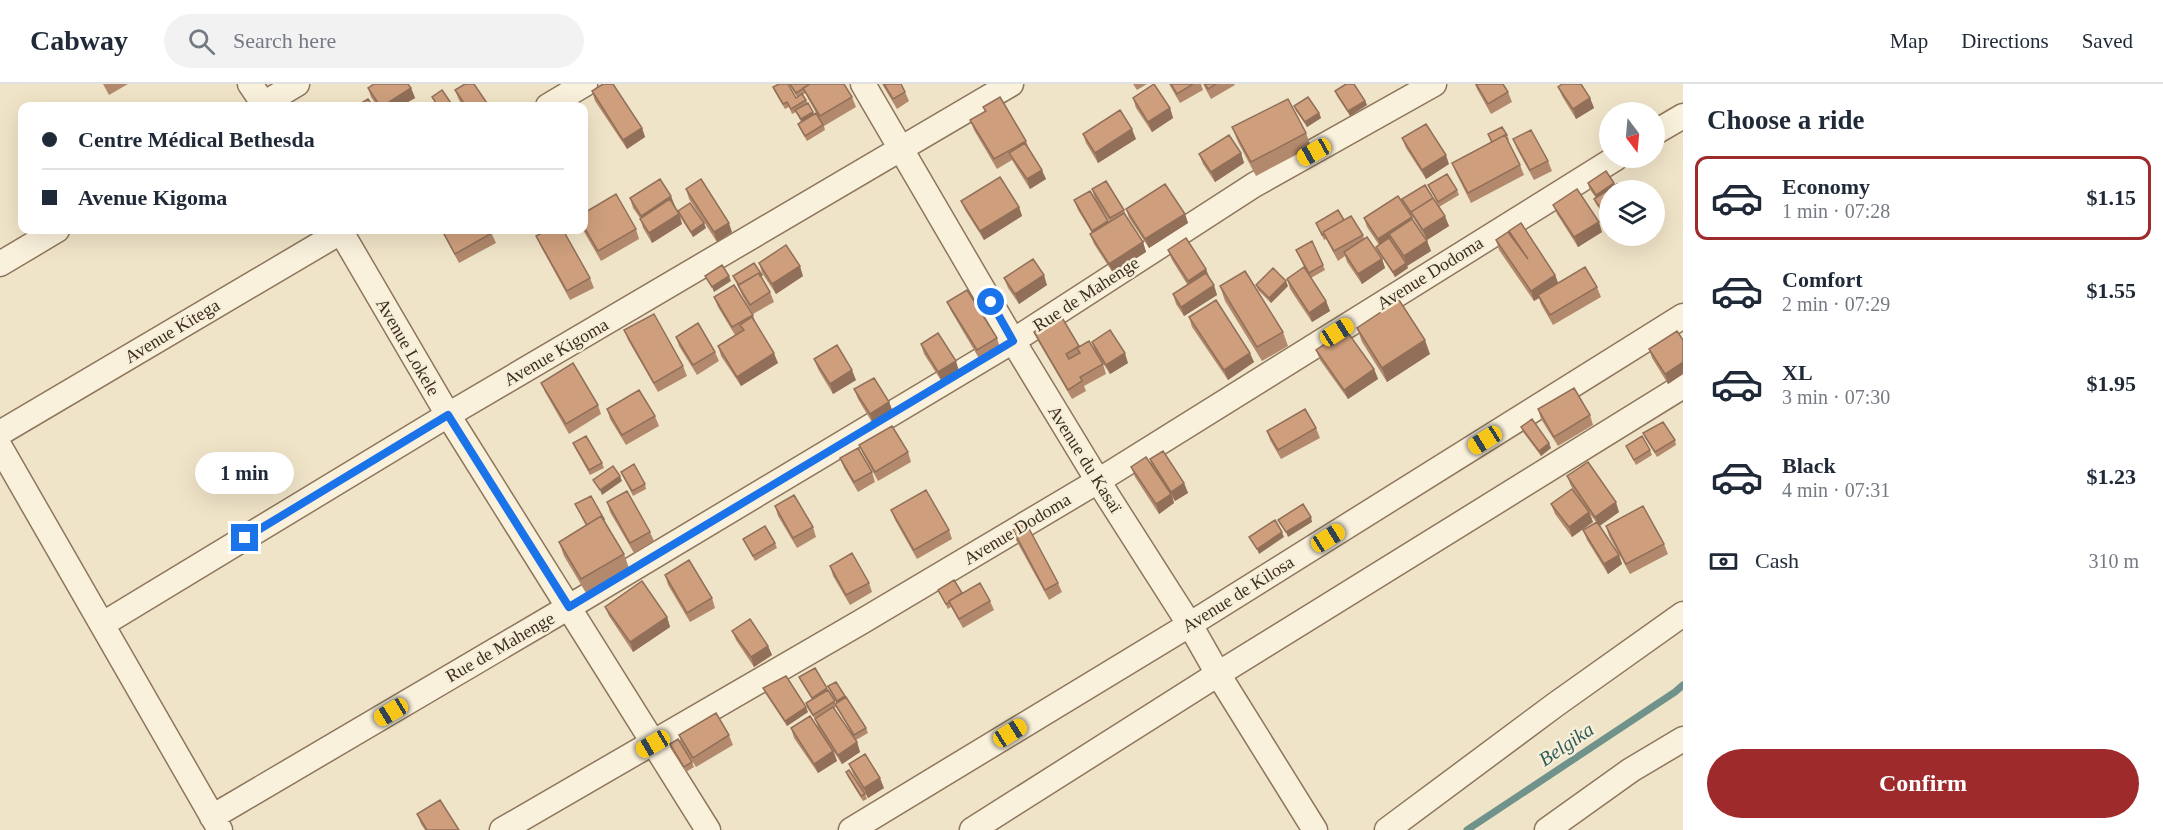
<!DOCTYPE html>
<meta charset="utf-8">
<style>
body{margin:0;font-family:"Times New Roman",serif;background:#f2f2f3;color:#1f2937;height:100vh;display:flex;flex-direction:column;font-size:22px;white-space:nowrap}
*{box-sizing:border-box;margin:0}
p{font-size:20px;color:#747a83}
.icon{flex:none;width:33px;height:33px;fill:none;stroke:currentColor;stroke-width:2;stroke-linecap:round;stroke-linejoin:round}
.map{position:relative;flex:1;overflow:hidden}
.panel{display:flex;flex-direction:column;background:#fff;width:480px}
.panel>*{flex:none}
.top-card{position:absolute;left:18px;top:18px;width:570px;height:132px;border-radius:12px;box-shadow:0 6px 24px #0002;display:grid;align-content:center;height:132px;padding:0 24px;background:#fff}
.needle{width:39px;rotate:164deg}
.tools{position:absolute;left:1599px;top:18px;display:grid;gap:12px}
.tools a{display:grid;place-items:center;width:66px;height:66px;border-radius:50%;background:#fff;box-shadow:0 6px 24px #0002;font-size:30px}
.end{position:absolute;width:27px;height:27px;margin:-14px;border:8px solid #1a73e8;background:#fff;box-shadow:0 0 0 3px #fff}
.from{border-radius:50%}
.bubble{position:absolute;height:42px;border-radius:21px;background:#fff;box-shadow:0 6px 24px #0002;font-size:20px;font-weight:600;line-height:42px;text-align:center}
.car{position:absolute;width:18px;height:36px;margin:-18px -9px;border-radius:8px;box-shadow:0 0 4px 2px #0007;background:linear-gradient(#f5c518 24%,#345 0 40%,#f5c518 0 76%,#345 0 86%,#f5c518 0)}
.top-card b{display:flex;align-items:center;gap:21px;height:57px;font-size:22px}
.top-card b+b{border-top:2px solid #e0e1e3}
.top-card i{width:15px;height:15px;background:#1f2937}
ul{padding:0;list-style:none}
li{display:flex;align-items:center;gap:18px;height:84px;margin:0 12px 9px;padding:0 12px;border:3px solid transparent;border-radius:12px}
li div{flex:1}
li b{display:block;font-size:22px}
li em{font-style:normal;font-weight:600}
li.current{border-color:#9e2a2b}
li>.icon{width:54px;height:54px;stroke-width:1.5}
h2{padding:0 24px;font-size:27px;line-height:72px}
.pay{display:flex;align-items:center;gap:15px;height:66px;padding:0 24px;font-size:22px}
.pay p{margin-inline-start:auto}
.button{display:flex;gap:12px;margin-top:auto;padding:12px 24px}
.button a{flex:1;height:69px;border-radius:36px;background:#9e2a2b;color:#fff;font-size:24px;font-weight:600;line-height:69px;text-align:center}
header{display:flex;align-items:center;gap:36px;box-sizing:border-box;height:84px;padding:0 30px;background:#fff;border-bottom:2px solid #e0e1e3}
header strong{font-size:28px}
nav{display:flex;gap:33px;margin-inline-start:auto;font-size:21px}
.search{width:420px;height:54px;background:#f2f2f3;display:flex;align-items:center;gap:15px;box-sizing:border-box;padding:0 21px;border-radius:33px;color:#747a83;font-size:22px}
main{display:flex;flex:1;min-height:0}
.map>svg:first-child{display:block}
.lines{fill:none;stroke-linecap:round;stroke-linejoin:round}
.stream{stroke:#6f938a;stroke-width:7}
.minor-casing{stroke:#8d765c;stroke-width:27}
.minor{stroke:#faf1dc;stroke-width:24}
.wall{fill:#b2896c;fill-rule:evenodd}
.shaded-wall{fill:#916f58}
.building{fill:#cf9f7d;stroke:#916f58;stroke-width:1.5}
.route{stroke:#1a73e8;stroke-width:8}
.labels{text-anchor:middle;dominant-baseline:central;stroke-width:5;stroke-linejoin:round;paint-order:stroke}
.street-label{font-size:18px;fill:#3d2e20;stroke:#f7eed8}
.water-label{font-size:20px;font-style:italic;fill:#2f5d5a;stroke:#f7eed8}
</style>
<header>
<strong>Cabway</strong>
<div class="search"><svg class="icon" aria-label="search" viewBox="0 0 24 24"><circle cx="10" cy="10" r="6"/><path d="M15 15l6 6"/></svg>Search here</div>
<nav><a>Map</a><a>Directions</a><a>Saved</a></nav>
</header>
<main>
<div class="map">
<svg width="1683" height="746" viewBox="0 0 1683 746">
<rect width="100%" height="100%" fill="#f0e4c8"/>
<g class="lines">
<!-- stream -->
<path class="stream" d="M1467 746 1675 608 1683 601"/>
<!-- minor casing -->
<g class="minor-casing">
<path id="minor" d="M250 0 265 22
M863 0 1013 257 1098 397 1193 546 1218 590 1315 746
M260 22 297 0
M548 22 585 0
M1654 49 1683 32
M340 146 448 331 708 746
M0 180 57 146
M0 349 344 146
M0 363 220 746
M103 540 448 331 1011 0
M212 733 569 523 1013 257 1254 101 1434 0
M502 746 861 538 1098 397 1616 74
M851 746 1189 541 1683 232
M972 746 1218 590 1683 302
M1387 746 1555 621 1683 530
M1547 746 1631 686 1683 655"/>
</g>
<!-- minor -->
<use href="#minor" class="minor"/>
</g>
<!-- wall -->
<path class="wall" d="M103 0H128L109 11Z
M789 0H844L852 13 856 23 824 42 825 46 807 57 800 45 798 40 801 38 796 28 792 30 789 23 785 25 775 8 773 3 796 14 797 13ZM805 9 816 29 814 30 803 11Z
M882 0H901L905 8 909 17 897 25Z
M1133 0H1147L1137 6Z
M1169 0H1201L1203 6 1180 19Z
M1203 0H1234L1235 1 1211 15Z
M1475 0H1503L1508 8 1512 18 1491 30 1477 5Z
M1558 3 1590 14 1594 24 1576 35 1562 12Z
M368 4H411L415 14 401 22H377L371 13Z
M455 6 489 22H463L459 16Z
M592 7 642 44 645 53 627 65 595 17Z
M1335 7 1365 17 1367 21 1350 32 1337 12Z
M1133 14 1170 24 1173 34 1152 48 1136 24Z
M1294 22 1319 29 1321 34 1307 43 1296 27Z
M983 23 1026 57 1029 65 1046 95 1030 105 1012 76 997 85 974 46 970 36 985 28Z
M1232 43 1306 49 1311 63 1256 92 1238 58Z
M1083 50 1136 55 1098 79 1086 59Z
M1488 50 1507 51 1509 56 1508 57 1520 81 1524 91 1471 119 1456 89 1452 79 1491 58Z
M1402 54 1449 80 1426 95 1406 64Z
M1513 55 1548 77 1552 87 1534 96 1517 65Z
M1241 69 1244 79 1215 98 1203 80 1199 70Z
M1588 99 1610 106V127L1604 131 1596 120 1594 115 1596 114 1589 104Z
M1428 101 1457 106 1459 111 1439 123 1449 142 1427 156 1415 137 1402 115 1439 122Z
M686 105 732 148 717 158 689 115Z
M1092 105 1124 126 1126 133 1143 158 1146 168 1113 189 1094 160 1090 150 1092 149 1078 126 1074 116 1090 107 1109 139 1110 138 1095 115Z
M630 114 675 122 679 129 706 144 693 153 680 133 682 140 652 159 643 144 640 134 633 124Z
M961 117 1019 123 1022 132 984 156 965 126Z
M1553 121 1602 148 1578 163 1557 130Z
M1126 125 1185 130 1188 139 1149 164 1129 134Z
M584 129 636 145 639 155 601 177 583 146H584Z
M1364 134 1412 135 1427 157 1431 167 1407 182 1408 184 1395 193 1378 167 1376 163 1379 161 1367 143Z
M1344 136 1363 151 1364 155 1382 175 1385 184 1362 200 1347 178 1345 172 1338 177 1326 155 1324 156 1316 139Z
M441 146H490L496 159 459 179Z
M1509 147 1555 191 1558 199 1597 203 1601 213 1553 241 1541 220 1539 214 1534 217 1499 166 1496 156 1511 152Z
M536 152 590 194 594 204 570 216 540 161Z
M1168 166 1206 185 1217 211 1184 232 1176 220 1173 210 1187 200 1172 176Z
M1296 166 1323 181 1325 186 1311 194 1326 217 1330 227 1312 238 1290 205 1287 195 1304 183Z
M759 179 803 192 776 210 762 189Z
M733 192 763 196 770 208 774 218 753 230 742 211Z
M1004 194 1047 201 1019 220 1008 204Z
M1256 201 1288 202 1271 219 1258 206Z
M1220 202 1283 248 1288 262 1262 277 1225 217Z
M714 213 753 231 756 241 778 279 741 302 721 272 718 262 735 251 718 223Z
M947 218 997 254 1000 264 980 276 951 227Z
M1189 233 1254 278 1228 296 1192 243Z
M1357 244 1430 270 1387 298 1362 258Z
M624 246 683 282 687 292 658 308 628 256Z
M1034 248 1079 263 1103 280 1106 290 1084 302 1086 307 1072 315 1038 257Z
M676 253 715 268 719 277 697 291 679 262Z
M1683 256V290L1668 300 1652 274 1649 265Z
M1092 258 1128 279 1110 290 1095 267Z
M921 260 959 287 942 298 924 270Z
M1316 266 1374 285 1378 295 1348 315 1320 276Z
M814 275 856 296 833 310 818 285Z
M541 299 598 321 601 330 569 350 545 308Z
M854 305 889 318 893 328 873 340 858 315Z
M607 325 655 332 659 342 626 361 610 335Z
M1538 325 1590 331 1593 341 1558 362 1541 335Z
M1521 343 1551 364 1541 372 1523 348Z
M1316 344 1320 354 1281 375 1270 356 1267 347Z
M1643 349 1675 356 1676 361 1657 373 1645 354Z
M573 359 602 379 604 384 590 391 575 364Z
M859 361 908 368 911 378 878 397 863 370Z
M1626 362 1650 366 1652 371 1636 381Z
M840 374 872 388 875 398 858 408 844 384Z
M1150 375 1184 399 1188 409 1175 417 1173 414 1174 419 1159 430 1135 393 1131 383 1152 382Z
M621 388 645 400 646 405 633 412Z
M1567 392 1619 428 1600 442 1619 471 1622 480 1608 490 1587 456 1583 446 1596 438 1590 430 1593 438 1572 453 1555 430 1551 420H1583L1571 402Z
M607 418 650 448 654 457 634 469 610 428Z
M575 420 604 435 606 439 624 470 629 484 586 509 564 472 559 458 586 442Z
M775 422 813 443 816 453 797 464 778 432Z
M891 426 949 446 952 455 917 475 895 436Z
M1606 442 1664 460 1668 470 1630 490 1609 452Z
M1013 446 1058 499 1062 508 1049 516 1016 456Z
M743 455 775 459 777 464 755 477Z
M830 482 869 499 872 508 850 521 833 492Z
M665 491 712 514 715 524 690 538 668 501Z
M938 506 962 509 990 517 994 526 963 544 951 523 948 525Z
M605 523 667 533 670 543 633 568 609 532Z
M732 547 768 562 772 571 754 583 736 556Z
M799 593 828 607 836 620 837 619 830 607 828 602 845 612 866 644 868 649 856 656 836 623 834 624 857 658 860 668 842 680 834 668 837 677 818 689 794 654 791 644 818 643 815 635 807 624 806 619 812 615 801 598Z
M763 604 808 628 787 642 765 609Z
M679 651H729L733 661 696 683 682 661Z
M670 660 692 678 694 683 686 688 671 665Z
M849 680 884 704 868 714 853 690Z
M846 688 865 710 867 715 863 717 848 693Z
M417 730 459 746H425L421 740Z"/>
<!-- shaded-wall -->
<path class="shaded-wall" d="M411 4 415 14 401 22H383Z
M1590 14 1594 24 1576 35 1573 25Z
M1365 17 1367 21 1350 32 1348 27Z
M1170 24 1173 34 1152 48 1148 38Z
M813 28 815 33 803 40 801 35Z
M1319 29 1321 34 1307 43 1305 38Z
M642 44 645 53 627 65 623 56Z
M1132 45 1136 55 1098 79 1095 69Z
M1241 69 1244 79 1215 98 1211 88Z
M1446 71 1449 80 1426 95 1422 86Z
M1042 86 1046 95 1030 105 1027 95Z
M1614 99 1616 104 1597 116 1596 111Z
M671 112 675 122 645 141 641 132Z
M1610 121V127L1604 131 1602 126Z
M1019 123 1022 132 984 156 980 147Z
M679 130 682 140 652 159 649 149Z
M1185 130 1188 139 1149 164 1145 155Z
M1445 132 1449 142 1427 156 1423 146Z
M1412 133 1415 143 1389 150 1392 158 1381 165 1378 155Z
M1599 138 1602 148 1578 163 1574 153Z
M704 139 706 144 693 153 691 148Z
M729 139 732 148 717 158 714 148Z
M1427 157 1431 167 1407 182 1408 184 1395 193 1393 188 1406 179 1404 172Z
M1143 158 1146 168 1113 189 1109 180Z
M1382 175 1385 184 1362 200 1358 190Z
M800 182 803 192 776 210 772 200Z
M1206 185 1209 195 1191 206 1188 197Z
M1044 191 1047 201 1019 220 1015 210Z
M1555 191 1559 201 1538 211 1539 214 1534 217 1531 207Z
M729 192 731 197 714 208 712 203Z
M1286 197 1288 202 1271 219 1269 214Z
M1214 201 1217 211 1184 232 1181 223Z
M1326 217 1330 227 1312 238 1309 229Z
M1425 256 1430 270 1387 298 1382 284Z
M774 269 778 279 741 302 737 293Z
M1125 269 1128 279 1110 290 1106 281Z
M1250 269 1254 278 1228 296 1224 286Z
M956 277 959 287 942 298 938 288Z
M1683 278V290L1668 300 1665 290Z
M1374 285 1378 295 1348 315 1344 306Z
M852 286 856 296 833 310 830 300Z
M889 318 893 328 873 340 870 330Z
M1549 359 1551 364 1541 372 1539 367Z
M620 392 622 397 602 411 600 406Z
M1184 399 1188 409 1175 417 1171 408Z
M1171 410 1174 419 1159 430 1156 420Z
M1616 418 1619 428 1599 442 1595 433Z
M1589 428 1593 438 1572 453 1569 443Z
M1311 433 1312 438 1288 453 1286 448Z
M1282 448 1284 453 1259 470 1257 465Z
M1619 471 1622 480 1608 490 1604 480Z
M667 533 670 543 633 568 630 558Z
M768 562 772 571 754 583 751 573Z
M827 604 829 609 813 618 812 614Z
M806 623 808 628 787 642 785 637Z
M857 658 860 668 842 680 838 671Z
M833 667 837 677 818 689 814 680Z
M880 694 884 704 868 714 864 704Z"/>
<!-- building -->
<path class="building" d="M374 0H408L411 4 383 22H380L368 4Z
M465 0H474L489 22H466L455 6Z
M603 0H613L642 44 623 56 592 7Z
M779 0H788L796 14 802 10 806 16 791 25 787 18 783 20 773 3Z
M790 0H810L796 9Z
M810 0H844L852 13 820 32 803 4Z
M884 0H901L905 8 893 15Z
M1154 0 1170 24 1148 38 1133 14Z
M1171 0H1193L1177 10Z
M1205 0H1216L1208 5Z
M1346 0H1354L1365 17 1348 27 1335 7Z
M1476 0H1503L1508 8 1488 20Z
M1562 0H1581L1590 14 1573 25 1558 3Z
M442 6 453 22H438L432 13Z
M1000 13 1026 57 994 75 970 36 986 27 983 23Z
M1308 13 1319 29 1305 38 1294 22Z
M368 15 373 22H356Z
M1288 15 1306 49 1251 78 1232 43Z
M808 19 813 28 801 35 795 26Z
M1120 26 1132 45 1095 69 1083 50Z
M816 29 823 41 805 52 798 40Z
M1426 40 1446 71 1422 86 1402 54Z
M1502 43 1507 51 1505 52V51L1492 58 1488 50Z
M1531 46 1548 77 1530 86 1513 55Z
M1229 51 1241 69 1211 88 1199 70Z
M1505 51 1520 81 1468 109 1452 79Z
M1025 59 1042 86 1027 95 1009 69Z
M1606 87 1614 99 1596 111 1588 99Z
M1447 90 1457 106 1438 118 1428 101Z
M1000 93 1019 123 980 147 961 117Z
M660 95 671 112 641 132 630 114Z
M701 95 729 139 714 148 686 105Z
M1106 97 1124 126 1110 134 1092 105Z
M1165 100 1185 130 1145 155 1126 125Z
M1617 100 1621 106H1610V121L1602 126 1594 115Z
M1425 101 1433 114 1411 128 1412 130 1402 115Z
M1577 105 1599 138 1574 153 1553 121Z
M1090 107 1108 137 1092 147 1074 116Z
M616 110 636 145 598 167 584 143V129Z
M1398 112 1412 133 1378 155 1364 134Z
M1433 114 1445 132 1423 146 1411 128Z
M670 115 679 130 649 149 640 135Z
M690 119 704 139 691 148 678 127Z
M1338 126 1344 136 1323 148 1324 150 1322 151 1316 139Z
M1124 129 1143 158 1109 180 1090 150Z
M1351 132 1363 151 1334 167 1323 148Z
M1412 135 1427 157 1404 172 1389 150Z
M1521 139 1555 191 1531 207 1496 156 1508 148 1528 175 1509 147Z
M442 146H490L492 149 455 170Z
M547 146H563L590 194 567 207 536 152Z
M1367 153 1382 175 1358 190 1344 168Z
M1186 154 1206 185 1188 197 1168 166Z
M1389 154 1406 179 1393 188 1376 163Z
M1312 157 1323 181 1309 189 1296 166Z
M786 161 800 182 772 200 759 179Z
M1033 175 1044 191 1015 210 1004 194Z
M754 179 762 191 760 192 759 189 739 201 733 192Z
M722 181 729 192 712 203 705 192Z
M1304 183 1326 217 1309 229 1287 195Z
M1585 183 1597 203 1550 231 1538 211Z
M1273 184 1286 197 1269 214 1256 201Z
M1245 187 1283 248 1257 263 1220 202Z
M759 189 770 208 750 221 738 201Z
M1206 189 1214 201 1181 223 1173 210Z
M734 201 753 231 732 243 714 213Z
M967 206 997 254 977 266 947 218Z
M1216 216 1250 269 1224 286 1189 233Z
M1399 216 1425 256 1382 284 1357 244Z
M654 230 683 282 654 299 624 246Z
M1061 232 1079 262 1066 270 1069 275 1080 269 1077 264 1089 257 1103 280 1080 293 1082 297 1068 306 1034 248Z
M752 233 774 269 737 293 718 262 744 246 740 241Z
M698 239 715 268 693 281 676 253Z
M1110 246 1125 269 1106 281 1092 258Z
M1346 246 1374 285 1344 306 1316 266Z
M1677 247 1683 256V278L1665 290 1649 265Z
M938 249 956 277 938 288 921 260Z
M837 261 852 286 830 300 814 275Z
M573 279 598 321 566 340 541 299Z
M874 294 889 318 870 330 854 305Z
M1574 304 1590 331 1554 353 1538 325Z
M639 306 655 332 622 351 607 325Z
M1305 325 1316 344 1278 366 1267 347Z
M1532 335 1549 359 1539 367 1521 343Z
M1663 338 1675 356 1655 368 1643 349Z
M892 342 908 368 875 388 859 361Z
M586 352 602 379 589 386 573 359Z
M1642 352 1650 366 1634 376 1626 362Z
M858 364 872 388 854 398 840 374Z
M1163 367 1184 399 1171 408 1150 375Z
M1146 373 1171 410 1156 420 1131 383Z
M1588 378 1616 418 1595 433 1567 392Z
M634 380 645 400 632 407 621 388Z
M613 382 620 392 600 406 593 396Z
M1572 405 1589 428 1569 443 1551 420Z
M926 406 949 446 914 466 891 426Z
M627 407 650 448 630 459 607 418Z
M794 411 813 443 793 454 775 422Z
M591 412 604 435H603L601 432 587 441 575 420Z
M1303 420 1311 433 1286 448 1278 436Z
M1643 422 1664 460 1626 480 1606 442Z
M601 432 624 470 581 495 559 458Z
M1275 436 1282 448 1257 465 1249 453Z
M1597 438 1619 471 1604 480 1583 446Z
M1026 439 1058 499 1045 506 1013 446Z
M765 442 775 459 753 472 743 455Z
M852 469 869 499 846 511 830 482Z
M689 476 712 514 687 529 665 491Z
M954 496 962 509 949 517 950 518 946 520 938 506Z
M642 497 667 533 630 558 605 523Z
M980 499 990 517 959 535 949 517Z
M750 535 768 562 751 573 732 547Z
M815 584 827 604 812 614 799 593Z
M786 592 806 623 785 637 763 604Z
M836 598 845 612 837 617 828 602Z
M828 606 835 617 813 631 806 619Z
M846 613 866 644 854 651 835 620Z
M833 623 857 658 838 671 815 635Z
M716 629 729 651 693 674 679 651Z
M810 632 833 667 814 680 791 644Z
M678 655 692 678 684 683 670 660Z
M865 670 880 694 864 704 849 680Z
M849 686 865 710 861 712 846 688Z
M440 716 459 746H427L417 730Z"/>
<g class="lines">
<!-- route -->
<path class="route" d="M245 454 448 331 569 523 1013 257 991 218"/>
</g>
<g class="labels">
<!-- street labels -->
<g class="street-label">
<text transform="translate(1430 189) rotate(-32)">Avenue Dodoma</text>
<text transform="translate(1086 210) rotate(-33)">Rue de Mahenge</text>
<text transform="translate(172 247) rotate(-31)">Avenue Kitega</text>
<text transform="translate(408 263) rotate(60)">Avenue Lokele</text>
<text transform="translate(556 268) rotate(-30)">Avenue Kigoma</text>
<text transform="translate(1085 375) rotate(58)">Avenue du Kasaï</text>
<text transform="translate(1017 445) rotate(-31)">Avenue Dodoma</text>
<text transform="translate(1238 510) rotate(-32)">Avenue de Kilosa</text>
<text transform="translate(500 563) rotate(-30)">Rue de Mahenge</text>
</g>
<!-- water labels -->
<g class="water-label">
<text transform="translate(1566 660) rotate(-34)">Belgika</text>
</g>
</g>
</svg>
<div class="tools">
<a><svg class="needle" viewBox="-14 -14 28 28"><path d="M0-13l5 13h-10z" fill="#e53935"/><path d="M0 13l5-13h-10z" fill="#747a83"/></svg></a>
<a><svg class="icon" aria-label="layers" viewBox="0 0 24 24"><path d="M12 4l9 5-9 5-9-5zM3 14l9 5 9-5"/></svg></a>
</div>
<i class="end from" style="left:991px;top:218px"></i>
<i class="end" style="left:245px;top:454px"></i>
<div class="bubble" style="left:195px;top:368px;width:99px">1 min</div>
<i class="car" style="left:1314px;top:68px;rotate:241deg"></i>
<i class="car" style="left:1337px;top:248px;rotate:58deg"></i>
<i class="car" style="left:1485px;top:356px;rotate:238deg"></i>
<i class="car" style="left:1328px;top:454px;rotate:58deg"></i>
<i class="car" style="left:391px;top:628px;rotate:239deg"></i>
<i class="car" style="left:1010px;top:649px;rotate:58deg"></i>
<i class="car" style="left:653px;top:660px;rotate:240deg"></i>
<div class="top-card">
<b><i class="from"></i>Centre Médical Bethesda</b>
<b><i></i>Avenue Kigoma</b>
</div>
</div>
<section class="panel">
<h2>Choose a ride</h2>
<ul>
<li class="current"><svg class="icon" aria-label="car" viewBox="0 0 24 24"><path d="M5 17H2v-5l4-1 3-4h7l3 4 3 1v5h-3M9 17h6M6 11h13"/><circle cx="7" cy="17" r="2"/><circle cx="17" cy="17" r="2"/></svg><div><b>Economy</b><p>1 min · 07:28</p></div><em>$1.15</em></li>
<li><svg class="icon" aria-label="car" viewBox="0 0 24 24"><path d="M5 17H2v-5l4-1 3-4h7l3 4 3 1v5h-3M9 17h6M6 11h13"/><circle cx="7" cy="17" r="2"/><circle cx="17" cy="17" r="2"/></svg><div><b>Comfort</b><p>2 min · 07:29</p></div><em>$1.55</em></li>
<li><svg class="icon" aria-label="car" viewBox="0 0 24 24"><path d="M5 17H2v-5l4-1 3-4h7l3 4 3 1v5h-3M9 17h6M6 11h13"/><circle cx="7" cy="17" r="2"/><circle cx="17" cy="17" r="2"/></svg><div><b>XL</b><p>3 min · 07:30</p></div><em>$1.95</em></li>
<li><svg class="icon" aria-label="car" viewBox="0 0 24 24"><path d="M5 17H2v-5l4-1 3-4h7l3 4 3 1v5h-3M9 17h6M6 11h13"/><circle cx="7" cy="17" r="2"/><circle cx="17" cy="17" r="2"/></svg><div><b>Black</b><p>4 min · 07:31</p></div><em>$1.23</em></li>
</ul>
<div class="pay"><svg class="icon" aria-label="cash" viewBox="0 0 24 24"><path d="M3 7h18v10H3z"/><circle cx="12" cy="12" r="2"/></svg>Cash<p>310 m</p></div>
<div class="button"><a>Confirm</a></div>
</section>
</main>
